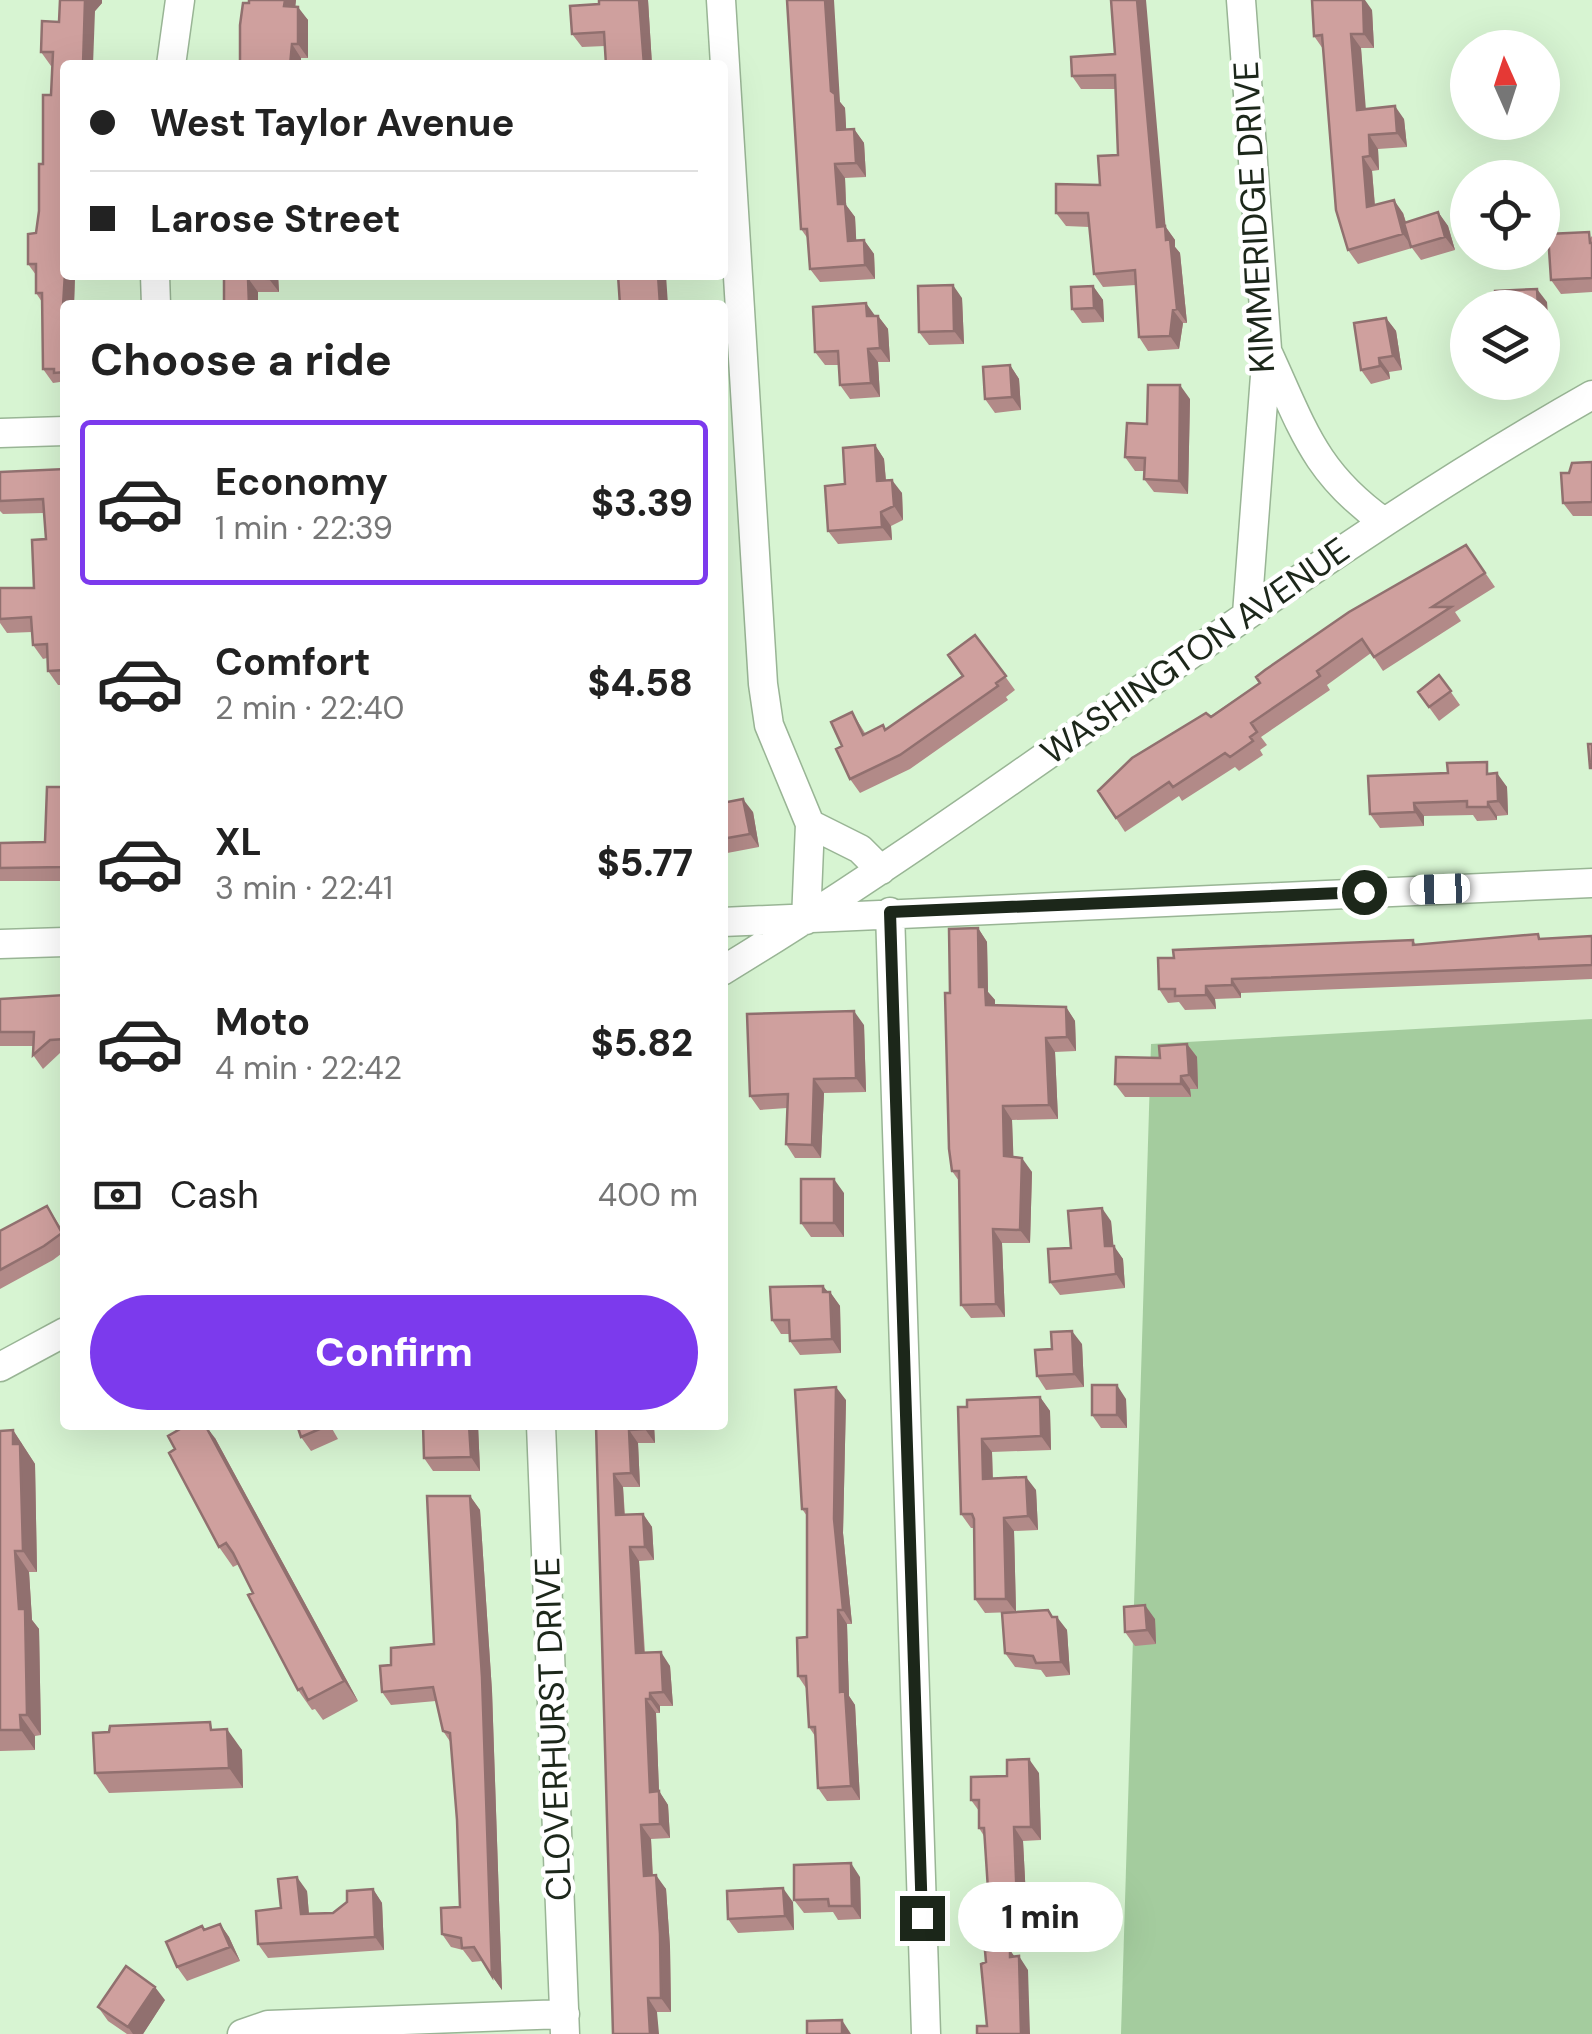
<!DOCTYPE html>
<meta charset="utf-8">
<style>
body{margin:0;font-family:"DM Sans",sans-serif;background:#f6f6f6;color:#222;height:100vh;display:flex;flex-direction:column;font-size:38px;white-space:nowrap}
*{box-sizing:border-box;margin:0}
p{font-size:32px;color:#767676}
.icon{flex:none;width:55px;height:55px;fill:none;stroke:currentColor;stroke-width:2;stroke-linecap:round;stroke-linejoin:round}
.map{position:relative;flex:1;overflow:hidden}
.panel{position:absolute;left:60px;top:300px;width:668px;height:1130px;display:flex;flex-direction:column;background:#fff;border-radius:10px;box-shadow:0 10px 40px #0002}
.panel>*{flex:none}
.hud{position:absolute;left:60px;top:60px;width:668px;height:220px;border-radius:10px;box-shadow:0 10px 40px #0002;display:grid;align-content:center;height:220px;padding:0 30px;background:#fff}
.needle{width:65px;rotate:357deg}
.fabs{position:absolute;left:1450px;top:30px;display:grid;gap:20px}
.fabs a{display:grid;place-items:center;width:110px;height:110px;border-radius:50%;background:#fff;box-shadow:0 10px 40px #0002;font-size:50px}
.end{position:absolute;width:45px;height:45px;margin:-22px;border:12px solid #1c271a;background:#fff;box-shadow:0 0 0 5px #fff}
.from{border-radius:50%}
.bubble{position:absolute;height:70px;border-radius:35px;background:#fff;box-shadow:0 10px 40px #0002;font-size:32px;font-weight:800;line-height:70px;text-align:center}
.car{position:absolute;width:30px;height:60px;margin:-30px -15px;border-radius:12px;box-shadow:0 0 8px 2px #0007;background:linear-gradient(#fff 24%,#345 0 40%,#fff 0 76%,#345 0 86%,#fff 0)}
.hud b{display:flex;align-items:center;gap:35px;height:95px;font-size:38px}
.hud b+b{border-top:2px solid #e0e0e0}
.hud i{width:25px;height:25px;background:#222}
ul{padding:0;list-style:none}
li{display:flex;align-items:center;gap:30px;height:165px;margin:0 20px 15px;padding:0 10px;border:5px solid transparent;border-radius:10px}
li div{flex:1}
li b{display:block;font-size:38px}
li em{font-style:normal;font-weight:800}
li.on{border-color:#7c3aed}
li>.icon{width:90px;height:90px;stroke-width:1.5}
h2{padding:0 30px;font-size:45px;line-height:120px}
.pay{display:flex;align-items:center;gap:25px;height:110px;padding:0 30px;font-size:38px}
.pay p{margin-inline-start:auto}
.primary-button{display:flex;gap:20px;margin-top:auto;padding:20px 30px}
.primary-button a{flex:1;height:115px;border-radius:60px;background:#7c3aed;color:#fff;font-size:40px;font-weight:800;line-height:115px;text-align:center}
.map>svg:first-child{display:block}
.green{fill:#a4cc9e}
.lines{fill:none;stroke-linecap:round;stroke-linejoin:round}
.minor-casing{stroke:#99b595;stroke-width:31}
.minor{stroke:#fff;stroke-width:28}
.wall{fill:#b28a88}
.shaded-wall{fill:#91706f}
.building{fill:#cfa09e;stroke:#91706f;stroke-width:2.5}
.route{stroke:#1c271a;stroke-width:12}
.labels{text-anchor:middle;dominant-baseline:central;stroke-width:9;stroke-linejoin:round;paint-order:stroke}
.street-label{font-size:35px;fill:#1c271a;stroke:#fff}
</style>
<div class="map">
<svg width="1592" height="2034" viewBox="0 0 1592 2034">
<rect width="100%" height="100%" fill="#d7f4d2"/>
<!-- green -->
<path class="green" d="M1592 1019V2034H1121L1151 1044Z"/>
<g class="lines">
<!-- minor casing -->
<g class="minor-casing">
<path id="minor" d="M721 0 763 684 769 725 810 824 806 920
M1241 0 1267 349 1247 614
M171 65 180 0
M155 275 156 305
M1269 355C1303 429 1315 473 1384 522
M0 433 65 431
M810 824 860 849 881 870
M890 912 926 2034
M722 922 1592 883
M0 944 65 942
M722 971C1020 790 1289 566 1592 395
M0 1367 65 1332
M541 1425 565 2034
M242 2034 268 2025 565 2014"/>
</g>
<!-- minor -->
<use href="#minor" class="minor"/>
</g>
<!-- wall -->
<path class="wall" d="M60 0H102V3L95 11 65 65V275H75L74 305H65V386H63L60 382 53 383 43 369 42 302 36 293V275L28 264 36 233 51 95 52 66H51L41 52 59 22Z
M249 0H296L295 6 308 20V58H301V65H240Z
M648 0 652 65H606L605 46 582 47 572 34Z
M1372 10 1374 48H1361L1365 109 1404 119 1407 147 1378 149 1379 170 1372 171 1375 205 1403 213 1406 222 1438 212 1448 226 1455 250 1421 260 1412 248 1358 264 1348 250 1323 49 1314 36Z
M1115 54 1165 226 1175 240V247L1180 253 1187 323H1183L1179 349 1148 351 1139 337 1136 285 1103 287 1094 274 1089 227 1066 226 1056 213 1100 185 1118 155 1116 89H1081L1072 76Z
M840 102 845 108 846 130 854 129 864 143 866 177 845 178 846 205 855 217 856 240H864L874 254 875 279 820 282 810 269 808 239 801 229Z
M1592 236V292L1561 294 1551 280Z
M224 275H278L279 292H258V305H224Z
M1093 286 1103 300 1104 322 1082 323 1072 309Z
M962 298 964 344 929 345 919 332Z
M1547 302 1550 361 1546 362V369H1542V308Z
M875 316H878L888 329 890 362H878L880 397 850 399 840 385 839 365H825L815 352Z
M1386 318 1396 331 1402 370 1389 372 1390 379 1371 384 1361 370Z
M1010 365 1019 379 1021 410 995 413 985 399Z
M1190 399 1188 494 1154 492 1144 479 1145 471H1135L1125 457Z
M875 445 884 459 886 480 902 493 903 520 891 526 892 540 838 544 828 531 845 484Z
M1592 462V516H1573L1563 503 1569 473Z
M65 469V685H58L48 671 47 658 43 659 33 645 32 632 7 633 0 623V619L34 588 46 539 44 513 3 514 0 511V472Z
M1466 545 1495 587 1455 612 1461 621 1383 671 1371 653 1327 685 1330 690 1261 737 1267 745 1260 750 1263 755 1239 771 1235 767 1182 801 1179 796 1125 832 1098 791Z
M975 635 1015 690 1006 697 1008 700 910 769 860 793 850 779 842 746 852 712 865 733 886 730 962 676Z
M1439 675 1460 705 1439 721 1418 692Z
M1495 773 1507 787 1508 815 1497 816V820L1477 821 1473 815 1424 816V826L1380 828 1370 814Z
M65 787V881H0V843L45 842Z
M722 803 753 812 759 847 722 854Z
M978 928 987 942 988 992 995 1000V1005L1066 1007 1075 1021 1076 1051 1055 1052 1058 1119 1012 1120 1013 1157 1032 1172 1030 1243H1002L1005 1317 971 1318 961 1305 959 1181 952 1171 950 993Z
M1592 936V979L1241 993V998L1215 999 1216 1009 1185 1010 1179 1002 1168 1003 1159 989 1174 958 1413 940 1416 945Z
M65 995V1053H60L43 1069 33 1055 34 1046H0V999Z
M864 1025 866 1092 824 1093 821 1158H795L786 1144 787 1108 760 1110 750 1096Z
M1187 1044 1197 1057 1198 1089H1190L1191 1097H1125L1115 1084Z
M844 1193V1237H811L801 1223Z
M47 1206 65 1234V1251L53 1260 0 1289V1231Z
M1111 1221 1113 1246 1123 1259 1125 1288 1060 1295 1050 1282 1071 1248Z
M823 1286 828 1292H830L840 1306 841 1353 800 1355 790 1341V1334H781L772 1320Z
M1082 1344 1084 1387 1046 1390 1037 1376Z
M1040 1397 1050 1411 1051 1450 992 1452 993 1479 1036 1490 1038 1530 1014 1531 1016 1612 1053 1617 1067 1630 1070 1675 1046 1677 1041 1670 1015 1667 1005 1653 1015 1612 985 1613 975 1599 974 1528H971L961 1514 958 1407Z
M1126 1399 1127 1428H1101L1092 1415Z
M846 1400 843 1533 852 1624H847L849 1696 855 1705 860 1800 827 1801 818 1788 815 1736 809 1727 806 1688 798 1676 807 1637V1516L802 1509Z
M297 1425H330L338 1439 311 1451 301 1437Z
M423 1425H478L480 1471H433L424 1458Z
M596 1425H654L655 1443H638L640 1487H623L625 1515 643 1514 652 1527 654 1560 639 1561 645 1653 670 1666 673 1706H660V1713H656L659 1791 668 1805 670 1838 651 1839 653 1875 666 1889 670 1947 671 2012H657L613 2034Z
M13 1430 35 1464 37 1572H29L32 1620 39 1629 41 1735 35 1736V1750L0 1751V1431Z
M215 1438 358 1701 323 1720 315 1709 312 1710 298 1690 239 1564 233 1567 219 1547Z
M470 1496 480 1510 492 1691 502 1990 482 1961 472 1962 463 1950 451 1947 442 1934 460 1907 457 1820 451 1743 443 1731 436 1701 391 1705 382 1692 391 1665 434 1644Z
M1155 1619 1156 1644 1135 1646 1125 1632Z
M215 1730 242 1750 243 1788 109 1793 95 1773Z
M1039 1773 1041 1840 1023 1841 1027 1917 998 1919 989 1905 984 1836 979 1828V1811L971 1800 1007 1776Z
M860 1877 861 1919 838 1920 833 1912 804 1913 794 1900Z
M373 1889 382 1903 384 1950 268 1958 258 1944 281 1908 307 1891 309 1914 333 1913Z
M1078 1890 1087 1903 1089 1933 1065 1935 1055 1921Z
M793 1902 794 1930 738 1933 728 1919Z
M220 1924 229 1937 240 1961 187 1981 177 1967Z
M165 2000 143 2034H127L108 2021 98 2007Z"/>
<!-- shaded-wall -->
<path class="shaded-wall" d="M85 0H102V3L95 11 93 65H83Z
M285 0H296L294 20 284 6Z
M639 0H648L652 65H644Z
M825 0H834L840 102 845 108 847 144 837 130 831 91Z
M1137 0H1146L1166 231 1165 226 1175 240V247L1180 253 1187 323 1177 309 1157 227Z
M1363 0H1365L1372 10 1374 48 1364 34Z
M298 7 308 20V58L298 44Z
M1351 34 1361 48 1367 123 1357 110Z
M292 44 301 58V65H290Z
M1395 106 1404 119 1407 147 1397 133Z
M854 129 864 143 866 177 856 163Z
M1369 135 1378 149 1379 170 1370 156Z
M1363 157 1372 171 1376 221 1367 207Z
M835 164 845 178 846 205 855 217 857 254 848 241 838 204Z
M1394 200 1403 213 1413 248 1403 234Z
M1438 212 1448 226 1455 250 1445 237Z
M864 240 874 254 875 279 865 265Z
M65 275H75L74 305H65V326L62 322Z
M269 275H278L279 292 269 279Z
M658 275H666L668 305H660Z
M248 278 258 292V305H249Z
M953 285 962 298 964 344 954 331Z
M1093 286 1103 300 1104 322 1094 308Z
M1537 289 1547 302 1550 361 1542 350V308H1538Z
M866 303 876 317 867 316Z
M1173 310 1183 323 1179 349 1170 336Z
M878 316 888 329 890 362 880 348Z
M1386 318 1396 331 1402 370 1393 356Z
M868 349 878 362 880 397 871 383Z
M1379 358 1389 372 1390 379 1380 366Z
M1010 365 1019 379 1021 410 1012 397Z
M1180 385 1190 399 1188 494 1179 481Z
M875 445 884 459 887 495 877 481Z
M892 480 902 493 903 520 894 506Z
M881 512 891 526 892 540 882 527Z
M1497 773 1507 787 1508 815 1498 801Z
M743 799 753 812 759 847 750 834Z
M1488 802 1497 816V820L1488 807Z
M1414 803 1424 816V826L1415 812Z
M978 928 987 942 988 992 995 1000V1018L986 1005 979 987Z
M1232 979 1241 993V998L1232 985Z
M1206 986 1215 999 1216 1009 1206 995Z
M1066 1007 1075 1021 1076 1051 1067 1037Z
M854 1011 864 1025 866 1092 856 1078Z
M1046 1038 1055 1052 1058 1119 1049 1105Z
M1187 1044 1197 1057 1198 1089 1189 1075Z
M1181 1076 1190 1089 1191 1097 1181 1084Z
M814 1079 824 1093 821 1158 812 1145Z
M1003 1106 1012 1120 1014 1170 1004 1156Z
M1022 1158 1032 1172 1030 1243 1020 1230Z
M834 1179 844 1193V1237L834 1223Z
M1102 1208 1111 1221 1115 1260 1114 1246 1123 1259 1125 1288 1116 1274 1105 1246Z
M993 1229 1002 1243 1005 1317 996 1304Z
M823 1286 831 1296 830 1292 840 1306 841 1353 832 1339Z
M1072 1331 1082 1344 1084 1387 1074 1374Z
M1117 1385 1126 1399 1127 1428 1117 1415Z
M836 1387 846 1400 843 1533 852 1624 843 1610 834 1519Z
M1040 1397 1050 1411 1051 1450 1041 1436Z
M205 1425 215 1438 358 1701 344 1681Z
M469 1425H478L480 1471 471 1457Z
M645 1425H654L655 1443 645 1429Z
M13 1430 35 1464 37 1572 23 1551Z
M629 1430 638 1443 640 1487 631 1473Z
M982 1439 992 1452 993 1493 983 1479Z
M614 1474 623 1487 625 1529 616 1515Z
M1026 1477 1036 1490 1038 1530 1028 1516Z
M470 1496 480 1510 492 1691 502 1990 492 1976Z
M643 1514 652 1527 654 1560 645 1547Z
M1004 1518 1014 1531 1016 1612 1006 1599Z
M630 1547 639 1561 645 1667 636 1653Z
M15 1551 29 1572 32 1620 39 1629 41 1735 27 1715Z
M1145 1605 1155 1619 1156 1644 1147 1630Z
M838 1610 847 1624 849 1696 855 1705 860 1800 851 1786 840 1692Z
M1048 1610 1058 1625 1057 1617 1067 1630 1070 1675 1061 1662Z
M661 1652 670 1666 673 1706 663 1692Z
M650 1693 660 1706V1713L650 1699Z
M646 1699 656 1713 659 1791 668 1805 670 1838 660 1824 650 1792Z
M20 1715 35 1736V1750L21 1730Z
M227 1729 242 1750 243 1788 229 1768Z
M1029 1759 1039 1773 1041 1840 1031 1827Z
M641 1825 651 1839 653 1889 644 1876Z
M1014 1827 1023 1841 1027 1917 1017 1904Z
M851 1863 860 1877 861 1919 852 1906Z
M656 1875 666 1889 670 1947 671 2012 661 1998Z
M297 1877 307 1891 310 1928 301 1914Z
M783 1888 793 1902 794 1930 785 1916Z
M373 1889 382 1903 384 1950 375 1937Z
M1078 1890 1087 1903 1089 1933 1080 1919Z
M220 1924 229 1937 240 1961 230 1947Z
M1010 1950 1019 1963V1956L1028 1970 1030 2034H1021Z
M155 1987 165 2000 143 2034H133L128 2027Z
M648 1998 657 2012 659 2034H650Z
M842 2020 851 2034H842Z"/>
<!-- building -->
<path class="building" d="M60 0H85L83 65H65V273L62 322H65V372L54 373V369H43L42 293H36V264H28V234L36 233 39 211V164H43V95H51L53 52H41L42 21 59 22Z
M249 0H285L284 6 298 7V44H292L290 65H240V25L243 3H249Z
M599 0H639L644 65H606L604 32 572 34 570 6 599 4Z
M787 0H825L831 91 835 94 837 130 854 129 856 163 835 164 838 204H845L848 241 864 240 865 265 810 269 807 229H801Z
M1111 0H1137L1157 227 1165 226 1166 240 1170 239 1177 309 1173 310 1170 336 1139 337 1135 270 1094 274 1088 213H1056V184L1100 185 1098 156 1118 155 1115 75 1072 76 1071 57 1115 54Z
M1312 0H1363L1364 34H1351L1357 110 1395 106 1397 133 1369 135 1370 156 1363 157 1367 207 1394 200 1403 234 1348 250 1336 210 1322 35 1314 36Z
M1438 212 1445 237 1411 247 1404 223Z
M1589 232 1590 243H1592V278L1551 280 1548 234Z
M224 275H269V279L248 278 249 305H224Z
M618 275H658L660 305H620Z
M953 285 954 331 919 332 918 286Z
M1093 286 1094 308 1072 309 1071 287Z
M1537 289 1538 308H1494L1495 291Z
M866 303 867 316H878L880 348 868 349 871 383 840 385 838 351 815 352 813 307Z
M1386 318 1393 356 1379 358 1380 366 1361 370 1354 323Z
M1010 365 1012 397 985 399 983 367Z
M1148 385H1180L1179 481 1144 479 1145 458 1125 457 1127 423 1147 424Z
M875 445 877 481 892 480 894 506 881 512 882 527 828 531 825 486 845 484 843 448Z
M1592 462V502L1563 503 1561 473H1569L1572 463Z
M65 469V670L48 671 47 644 33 645 31 617 0 619V588H34L32 540 46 539 43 499 0 501V472Z
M1466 545 1485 573 1432 607H1451L1374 657 1362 639 1317 671 1320 676 1251 723 1257 732 1250 737 1253 741 1230 757 1225 753 1173 787 1169 782 1116 818 1098 791 1132 758 1206 713 1211 717 1260 683 1256 677 1265 670 1349 612Z
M975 635 1006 676 996 683 998 686 900 755 850 779 836 749 842 746 831 722 852 712 863 735 883 725 885 730 963 676 948 655Z
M1439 675 1451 691 1429 707 1418 692Z
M1588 744H1592V768H1590Z
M1487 762V774L1497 773 1498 801 1488 802V807H1467V801L1414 803 1415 812 1370 814 1368 776 1448 773 1447 763Z
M47 787H65V867L0 868V843L45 842Z
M743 799 750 834 722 839V803Z
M978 928 979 987H985L986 1005 1066 1007 1067 1037 1046 1038 1049 1105 1003 1106 1004 1156 1022 1158 1020 1230 993 1229 996 1304 961 1305 959 1171H952L949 1149 945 993H950L949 929Z
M1538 934 1539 939 1592 936V965L1232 979V985L1206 986V995L1175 996V989H1159L1158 958H1174L1173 950 1413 940V945Z
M65 995V1039L50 1040 33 1055 34 1032H0V999Z
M854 1011 856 1078 814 1079 812 1145 786 1144 788 1094 750 1096 747 1014Z
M1187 1044 1189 1075 1181 1076V1084H1115L1116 1057 1160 1058 1159 1046Z
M801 1179H834V1223H801Z
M47 1206 62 1233 44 1246 0 1270V1231Z
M1102 1208 1105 1246H1114L1116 1274 1050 1282 1048 1249 1071 1248 1068 1211Z
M823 1286V1292H830L832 1339 790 1341 789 1320H772L770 1287Z
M1072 1331 1074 1374 1037 1376 1035 1350 1052 1349 1051 1332Z
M1092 1385H1117V1415H1092Z
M836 1387 834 1519 843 1610H838L840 1692 845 1691 851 1786 818 1788 815 1727H809L806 1676H798L797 1638 807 1637V1509H802L795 1390Z
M1040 1397 1041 1436 982 1439 983 1479 1026 1477 1028 1516 1004 1518 1006 1599H975L974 1519 972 1514H961L958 1407H967V1400Z
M187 1425H205L344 1681 308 1700 302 1688 298 1690 248 1595 253 1593 233 1553 226 1543 219 1547 169 1453 175 1449 168 1436Z
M297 1425H329L301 1437Z
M423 1425H469L471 1457 424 1458Z
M596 1425H645V1429L629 1430 631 1473 614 1474 616 1515 643 1514 645 1547H630L636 1653 661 1652 663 1692 650 1693V1699H646L650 1792 659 1791 660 1824 641 1825 644 1876 656 1875 660 1934 661 1998H648L650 2034H613Z
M13 1430V1444H20L23 1551H15L19 1609H25L27 1715H20L21 1730H0V1431Z
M427 1496H470L482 1677 492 1976 474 1947 462 1948 461 1938 442 1934 441 1908 460 1907 457 1820 450 1733 443 1731 433 1687 382 1692 380 1666 391 1665V1648L434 1644Z
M1145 1605 1147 1630 1125 1632 1124 1607Z
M1048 1610 1052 1617H1057L1061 1662 1036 1663 1033 1656 1005 1653 1002 1613Z
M210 1722 211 1730 227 1729 229 1768 95 1773 93 1733 109 1732 110 1726Z
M1029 1759 1031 1827H1014L1017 1904 989 1905 984 1828H979V1800H971V1777L1007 1776V1760Z
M851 1863 852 1906H829L828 1899 794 1900V1865Z
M297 1877 301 1914 333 1913 347 1902V1891L373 1889 375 1937 258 1944 256 1911 281 1908 278 1879Z
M783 1888 785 1916 728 1919 727 1891Z
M1078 1890 1080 1919 1055 1921 1053 1891Z
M220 1924 230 1947 177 1967 166 1942 202 1926 204 1930Z
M1010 1950V1957L1019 1956 1021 2034H977V2026H987L981 1964 986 1962 985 1951Z
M126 1966 155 1987 128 2027 98 2007Z
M842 2020V2034H807V2021Z"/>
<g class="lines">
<!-- route -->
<path class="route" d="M922 1918 890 912 1364 892"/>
</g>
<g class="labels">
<!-- street labels -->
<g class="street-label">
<text transform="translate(1254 217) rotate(-93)">KIMMERIDGE DRIVE</text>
<text transform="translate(1195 651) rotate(-35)">WASHINGTON AVENUE</text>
<text transform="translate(553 1729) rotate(-92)">CLOVERHURST DRIVE</text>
</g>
</g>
</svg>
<div class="fabs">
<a><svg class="needle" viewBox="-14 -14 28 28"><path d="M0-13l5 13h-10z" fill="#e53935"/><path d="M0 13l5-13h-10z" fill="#767676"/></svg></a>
<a><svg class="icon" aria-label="locate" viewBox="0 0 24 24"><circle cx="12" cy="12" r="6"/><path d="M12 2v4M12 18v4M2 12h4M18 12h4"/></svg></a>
<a><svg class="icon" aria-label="layers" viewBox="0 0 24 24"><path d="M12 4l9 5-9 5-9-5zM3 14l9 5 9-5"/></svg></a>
</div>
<i class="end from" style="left:1364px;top:892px"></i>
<i class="end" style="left:922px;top:1918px"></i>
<div class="bubble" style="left:958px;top:1882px;width:165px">1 min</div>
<i class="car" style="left:1440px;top:889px;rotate:268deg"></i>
<div class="hud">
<b><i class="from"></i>West Taylor Avenue</b>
<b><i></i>Larose Street</b>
</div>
<section class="panel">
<h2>Choose a ride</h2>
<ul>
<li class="on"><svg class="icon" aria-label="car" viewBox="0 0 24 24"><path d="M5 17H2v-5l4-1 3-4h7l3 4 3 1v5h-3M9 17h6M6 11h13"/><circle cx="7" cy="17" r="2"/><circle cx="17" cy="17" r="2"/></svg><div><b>Economy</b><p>1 min · 22:39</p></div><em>$3.39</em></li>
<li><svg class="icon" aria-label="car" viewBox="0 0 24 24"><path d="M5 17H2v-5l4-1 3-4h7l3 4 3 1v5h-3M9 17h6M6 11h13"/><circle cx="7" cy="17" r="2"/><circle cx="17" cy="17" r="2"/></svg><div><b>Comfort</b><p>2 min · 22:40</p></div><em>$4.58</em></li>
<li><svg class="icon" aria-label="car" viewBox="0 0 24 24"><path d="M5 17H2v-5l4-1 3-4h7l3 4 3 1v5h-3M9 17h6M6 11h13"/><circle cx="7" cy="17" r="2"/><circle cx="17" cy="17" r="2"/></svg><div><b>XL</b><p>3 min · 22:41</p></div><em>$5.77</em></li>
<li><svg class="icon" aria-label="car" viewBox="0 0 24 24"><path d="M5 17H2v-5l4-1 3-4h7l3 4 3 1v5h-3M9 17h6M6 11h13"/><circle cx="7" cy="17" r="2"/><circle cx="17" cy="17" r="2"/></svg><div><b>Moto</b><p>4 min · 22:42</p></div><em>$5.82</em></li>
</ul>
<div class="pay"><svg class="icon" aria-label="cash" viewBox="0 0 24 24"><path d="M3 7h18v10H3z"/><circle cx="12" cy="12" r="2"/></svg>Cash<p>400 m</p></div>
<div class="primary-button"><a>Confirm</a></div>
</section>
</div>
